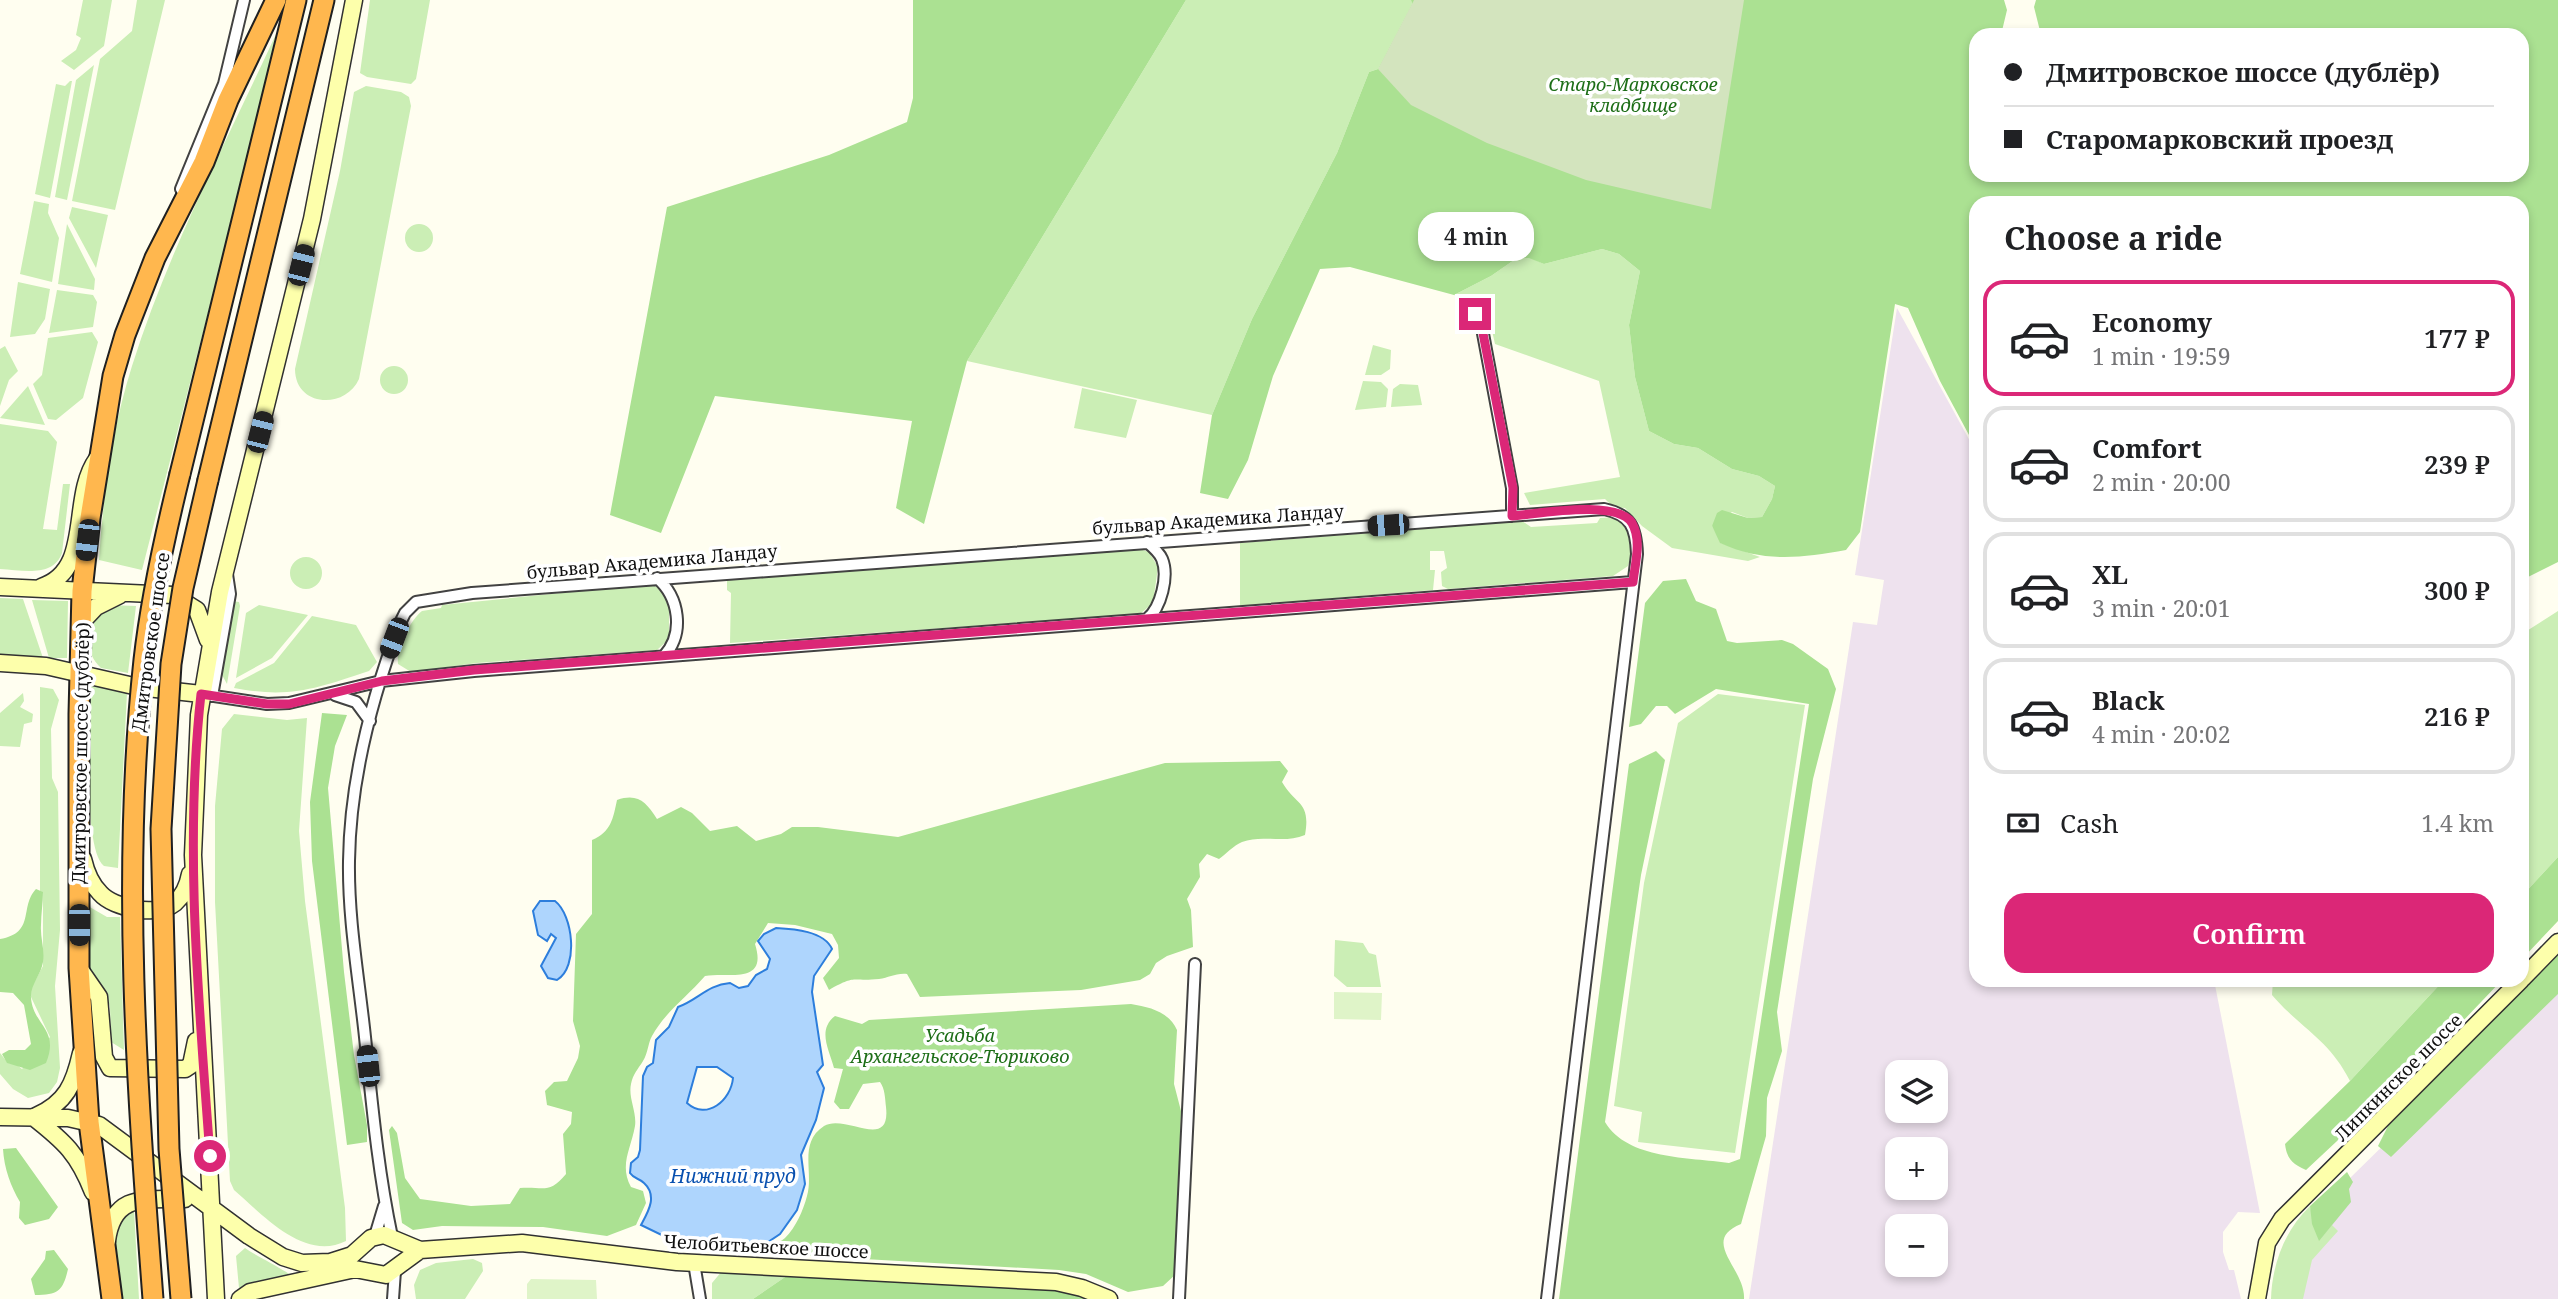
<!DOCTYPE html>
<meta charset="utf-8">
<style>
body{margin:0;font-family:"Noto Serif",serif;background:#f2f2f2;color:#202124;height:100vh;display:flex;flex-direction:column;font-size:26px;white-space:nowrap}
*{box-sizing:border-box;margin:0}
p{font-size:23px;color:#757577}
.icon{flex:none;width:38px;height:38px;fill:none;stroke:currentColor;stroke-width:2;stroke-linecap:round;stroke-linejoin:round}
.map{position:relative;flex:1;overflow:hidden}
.panel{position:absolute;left:1969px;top:196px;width:560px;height:791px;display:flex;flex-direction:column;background:#fff;border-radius:21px;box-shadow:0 4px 10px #0003}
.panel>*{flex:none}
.banner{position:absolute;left:1969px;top:28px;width:560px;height:154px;border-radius:21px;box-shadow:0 4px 10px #0003;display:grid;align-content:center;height:154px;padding:0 35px;background:#fff}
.fabs{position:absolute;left:1885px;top:1060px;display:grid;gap:14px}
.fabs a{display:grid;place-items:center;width:63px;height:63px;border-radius:14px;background:#fff;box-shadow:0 4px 10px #0003;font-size:35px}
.end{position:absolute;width:32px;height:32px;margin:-16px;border:9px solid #db2777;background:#fff;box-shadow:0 0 0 4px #fff}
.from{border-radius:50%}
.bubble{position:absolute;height:49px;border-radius:21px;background:#fff;box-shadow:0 4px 10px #0003;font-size:23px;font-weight:600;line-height:49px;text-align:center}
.car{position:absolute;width:21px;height:42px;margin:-21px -10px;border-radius:9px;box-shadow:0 0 5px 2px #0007;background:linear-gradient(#222 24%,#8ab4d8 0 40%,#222 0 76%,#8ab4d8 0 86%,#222 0)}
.banner b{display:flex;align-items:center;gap:24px;height:66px;font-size:26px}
.banner b+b{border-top:2px solid #e0e0e0}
.banner i{width:18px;height:18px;background:#202124}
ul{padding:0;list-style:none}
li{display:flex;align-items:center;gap:21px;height:116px;margin:0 14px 10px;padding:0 21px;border:4px solid #e0e0e0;border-radius:21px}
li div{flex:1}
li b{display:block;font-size:26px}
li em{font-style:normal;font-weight:600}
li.on{border-color:#db2777}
li>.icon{width:63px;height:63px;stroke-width:1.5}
h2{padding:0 35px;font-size:32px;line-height:84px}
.pay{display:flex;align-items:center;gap:18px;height:77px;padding:0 35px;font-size:26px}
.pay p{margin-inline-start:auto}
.cta{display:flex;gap:14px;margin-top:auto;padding:14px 35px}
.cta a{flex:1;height:80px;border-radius:21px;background:#db2777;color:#fff;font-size:28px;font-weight:600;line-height:80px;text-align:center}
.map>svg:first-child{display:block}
.industrial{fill:#eee2ee;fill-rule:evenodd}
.green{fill:#cbeeb5}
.forest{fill:#abe192}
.cemetery{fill:#d3e4be}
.pitch{fill:#dff4c8}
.water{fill:#aed5fd;stroke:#2d7edc;stroke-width:2;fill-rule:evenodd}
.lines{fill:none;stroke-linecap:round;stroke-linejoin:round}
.street-casing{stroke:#424242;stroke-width:14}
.secondary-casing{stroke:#313131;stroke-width:19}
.highway-casing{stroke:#202020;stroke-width:23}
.street{stroke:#fff;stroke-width:10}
.secondary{stroke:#fdffab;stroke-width:16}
.highway{stroke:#ffb74e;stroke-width:19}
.highway-bridge-casing{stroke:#202020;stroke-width:23;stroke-linecap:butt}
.highway-bridge{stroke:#ffb74e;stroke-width:19}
.route{stroke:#db2777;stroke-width:9}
.labels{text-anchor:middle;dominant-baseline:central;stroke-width:7;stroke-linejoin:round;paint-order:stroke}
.park-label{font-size:18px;font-style:italic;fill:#1d6e17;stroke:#fff}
.street-label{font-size:18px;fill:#0f0f0f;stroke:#fff}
.water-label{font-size:19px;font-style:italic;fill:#0950af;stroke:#fff}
</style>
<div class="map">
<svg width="2558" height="1299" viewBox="0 0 2558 1299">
<rect width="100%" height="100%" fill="#fffef0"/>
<!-- industrial -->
<path class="industrial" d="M1897 308 1976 452V980H2214L2260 1213 2238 1212 2223 1232V1252L2229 1270H2234L2241 1299H1749L1853 622 1877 625 1884 580 1855 575ZM1897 1073H1936V1111H1897ZM1897 1150H1936V1188H1897ZM1897 1227H1936V1265H1897Z
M2558 974V1299H2277L2295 1232Z"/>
<!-- green -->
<path class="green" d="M83 0H112L104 46 74 70 61 61 76 50 81 38 76 35Z
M137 0H165L115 210 72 201 100 59 132 31Z
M370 0H430L416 79 411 84 367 77 360 73Z
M1186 0H1411L1412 4 1378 69 1369 72 1337 153 1252 319 1212 415 967 361Z
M276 34 251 145 142 570 99 560C103 495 112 429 132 366 168 251 226 143 276 34Z
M94 65 67 200 55 197 76 80Z
M70 81H72L50 198 35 194 56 84 65 86Z
M366 86 401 92 409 97 411 106 359 379C345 410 295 407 295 369L340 171 354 92Z
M34 201 49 204 48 213 59 238 52 282 20 274Z
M72 207 108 215 96 268 69 218Z
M67 224 95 279 94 290 58 284Z
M405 238a14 14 0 1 1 28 0a14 14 0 1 1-28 0Z
M1602 249 1619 254 1640 271 1629 325 1635 377 1649 431 1674 444 1698 448 1732 469 1759 476 1775 486 1772 499 1762 517 1748 518 1732 512 1712 526 1721 543 1760 557 1748 561 1672 548 1642 526 1625 508 1613 507 1605 499 1530 505 1524 493 1620 477 1599 381 1495 344 1486 304 1454 295 1491 276 1517 258 1529 257 1544 264Z
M18 282 50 289 45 319 35 334 10 337Z
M57 290 93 295 97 302 93 327 49 333Z
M92 332 98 342 83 398 56 420 48 419 33 384 42 375 48 338Z
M1373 345 1391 350 1390 369 1381 375H1365Z
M5 346 18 371 9 380 0 406V349Z
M380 380a14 14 0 1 1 28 0a14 14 0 1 1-28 0Z
M1363 381 1381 382 1388 389 1386 407 1355 410Z
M1400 384 1418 385 1422 405 1391 407 1393 389Z
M28 386 45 425 0 418Z
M1082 388 1137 400 1126 438 1074 428Z
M0 424 48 431 57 442 43 529 57 530 63 484H70L62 553C53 578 22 570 0 569Z
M1618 517C1633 531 1634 547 1628 566L1613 576 1448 589 1442 586 1441 572 1447 568 1444 551H1430V570H1435L1433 590 1240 606V543L1522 521 1531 527 1597 523 1600 518Z
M1140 549 1149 552 1158 567 1153 603 1140 614 730 643 731 593 727 590V578Z
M290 573a16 16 0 1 1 32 0a16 16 0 1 1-32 0Z
M651 584 665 592 669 605V639L657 650 477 663 411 672 398 664C396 649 410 620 422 611L441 608 442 605Z
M0 598 23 599 43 658 0 656Z
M32 600 68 601 67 658H49Z
M232 601 239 602 240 606 227 684 221 673Z
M109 605 136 606 128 673 101 668C80 649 90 620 109 605Z
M259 605 308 615 272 658 236 678 246 613Z
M2558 611V857L2522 896V634Z
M312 616 356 625 377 662 369 671C317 688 291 699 234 688L236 683 274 663Z
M91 683 127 693 118 868 104 866C82 849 90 716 91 683Z
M40 687 53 689 59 700 51 729 52 778 58 792 60 930 55 986 60 1068 57 1082 49 1093 28 1098 13 1089 0 1074V1053L8 1063 16 1064 22 1069 50 1037 31 997V988L43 966V893L40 891Z
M23 693 24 701 20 707 33 714 32 722 24 724 20 747 0 746V713Z
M1718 694 1805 705 1735 1153 1638 1142 1642 1112 1614 1106 1644 883 1678 723Z
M234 714 287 720 307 718 299 831 305 901 345 1208 346 1241C304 1262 262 1214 234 1190L230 1181 215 902V806L222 729Z
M88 906 107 917H120L124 1050 111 1042 110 1007 105 990 88 967Z
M1335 940 1363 943 1369 953 1376 955 1381 987H1347L1334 976Z
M2273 980H2444L2350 1081C2329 1039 2300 1028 2272 995Z
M2310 1206 2319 1240 2332 1225 2338 1231 2312 1260 2303 1299H2271C2272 1264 2285 1230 2310 1206Z
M134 1210 139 1299H121C117 1270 102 1227 134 1210Z
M245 1248C256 1256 288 1271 294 1278L239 1288 236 1256Z
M473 1259 482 1263 483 1271 465 1299H416L414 1285 420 1270 436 1263Z
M722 1271 791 1273 753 1299H712V1283Z"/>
<!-- forest -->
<path class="forest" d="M913 0H1186L967 361 924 524 896 508 912 421 715 396 661 533 610 515 667 207 829 155 907 122 913 98Z
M1411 0H2004L2007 10 2001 35H1976V175H2522V35H2041L2034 7 2036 0H2558V562L2522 580V203H1976V448L1940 381 1908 308 1895 304 1860 532 1846 550C1800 558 1764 563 1720 543L1712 526 1717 513 1722 510 1748 518 1762 517 1772 499 1775 486 1759 476 1732 469 1698 448 1674 444 1649 431 1635 377 1629 325 1640 271 1619 254 1602 249 1544 264 1529 258H1517L1491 276 1454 295 1350 267 1320 269 1273 376 1248 460 1228 499 1200 493 1212 415 1252 319 1337 153 1369 72 1378 69 1412 4Z
M1686 579 1696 601 1716 609 1727 641 1737 643 1782 640 1793 644 1828 669 1836 689 1813 779 1777 1012 1782 1051 1767 1098 1766 1136 1741 1224C1699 1241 1746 1269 1744 1299H1559L1629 764 1656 751 1665 760 1641 875 1605 1122C1628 1160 1689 1157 1729 1163L1740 1159 1809 704 1716 689 1675 714 1667 706H1656L1641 724 1629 727 1645 603 1663 581Z
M322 713 347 715 335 746 328 788 344 972 354 1055 367 1125V1142L347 1145 312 861 310 802Z
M1280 761 1288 771 1282 782C1296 806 1311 801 1305 835 1284 844 1262 834 1242 842 1234 845 1226 854 1219 859L1207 854 1199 864 1200 877 1187 899 1191 910 1193 947 1167 956 1156 963 1150 974 1140 980 1081 990 920 997 907 974C895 973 889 978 879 979 851 982 857 974 829 990L823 978 839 958 838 945 832 934 795 925 768 923 755 944C768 985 729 972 705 976 687 997 666 1011 652 1036 648 1043 648 1053 643 1061 638 1069 633 1074 631 1084 628 1098 637 1112 635 1126 631 1149 619 1165 631 1187L643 1191 646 1203 636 1225 607 1236 543 1227 442 1226 413 1230 402 1223 389 1130 392 1126 397 1133 405 1178 420 1199 471 1206 510 1204 520 1188C543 1186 549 1195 566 1174L563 1134 571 1124 572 1112 547 1105 545 1091 554 1082 567 1081 578 1058 580 1046 573 1021 576 934 592 914V840C611 832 613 819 617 800 638 793 646 802 657 819L681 807 692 813 710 831 737 826 756 841 781 834 792 827H818L898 837 1165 763Z
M2558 857V921L2522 959V896Z
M36 889 43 892C43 903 41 914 41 925 40 938 45 949 43 962 41 975 30 985 31 998 33 1025 60 1029 46 1063L30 1070 7 1063 2 1054 9 1050H25L31 1044 24 1005 13 993 0 992V939C36 933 19 907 36 889Z
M2558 952V994L2391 1157 2378 1146 2388 1126Z
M2444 980H2502L2442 1043 2306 1170C2292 1164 2287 1159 2285 1144L2350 1081Z
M1131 1004C1150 1007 1169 1012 1177 1030L1174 1084 1181 1111 1176 1265V1274L1163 1286 1128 1292 1086 1274 1059 1270 776 1254 768 1251C772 1245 779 1243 785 1238 796 1227 803 1211 807 1196 814 1172 798 1143 824 1126 845 1113 891 1152 886 1107 885 1098 885 1089 880 1082L863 1084 849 1109H840L834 1102 843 1069 834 1068C829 1049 817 1030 835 1016L862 1024 869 1020Z
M16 1148 58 1207 49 1219 25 1225 19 1218 20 1202C11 1187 4 1168 3 1149Z
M2347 1172 2353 1182 2349 1189 2351 1202 2319 1241 2312 1224 2310 1206Z
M54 1250 68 1269C63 1291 58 1295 35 1295L31 1279 45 1259 46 1251Z
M791 1273 1058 1289 1094 1299H753Z"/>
<!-- cemetery -->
<path class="cemetery" d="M1414 0H1744L1711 209 1586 180 1487 143 1411 105 1378 69Z"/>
<!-- pitch -->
<path class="pitch" d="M1334 992 1382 993 1381 1020 1334 1019Z
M531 1279 596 1280 597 1299H527V1284Z"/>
<!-- water -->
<path class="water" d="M540 901H555C573 915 579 967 557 980L548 978 541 966 556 938 551 934 547 941 538 935 533 911Z
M776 928C794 929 824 931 832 949L814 976 812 992 823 1065 817 1072 824 1088 816 1120 801 1155 805 1184 797 1210 780 1234 768 1242 751 1245 705 1246 674 1241 641 1225C648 1212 658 1196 644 1183 639 1178 634 1179 630 1173L631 1163 638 1157 640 1150 643 1076 647 1067 653 1063 656 1040 669 1027 678 1007C698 1000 707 985 730 983L739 988 748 986 756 975 767 969 770 959 758 941 764 934ZM697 1067H717L733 1078C731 1100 707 1121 687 1103Z"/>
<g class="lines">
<!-- street casing -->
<g class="street-casing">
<path id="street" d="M181 189 224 84 244 0
M1475 314 1481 323 1512 488V516
M1147 542C1153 547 1159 552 1162 559 1169 576 1161 608 1147 619
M657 578C679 597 685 633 664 656
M201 694 267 704 289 703 381 681 474 671 1633 582
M335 695 356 702 370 721
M212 696 230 594 227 574
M375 1236 384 1206
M392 1237C378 1171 372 1104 365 1037 359 979 348 920 349 861 350 781 372 697 400 623L405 613 416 602 472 593 1604 509C1631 515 1636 527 1637 554L1547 1299
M694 1263 700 1299
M393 1299 395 1271
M1179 1299 1195 964"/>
</g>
<!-- secondary casing -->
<g class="secondary-casing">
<path id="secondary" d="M0 587 173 595 197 610 208 640
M41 587C94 570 69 498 97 459
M81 623 96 607 120 595
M0 663 46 666 138 687 201 694
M83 859C86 872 90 883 100 893 114 909 158 917 175 903 184 895 188 885 190 874
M79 968 99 997 104 1057 110 1068 185 1069 191 1065 196 1041
M2522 979 2558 942
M36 1116C66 1103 74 1084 81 1053
M0 1117 68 1118 99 1125 249 1236 283 1257 302 1263 330 1262 352 1255 371 1238 384 1235 420 1250 522 1243 677 1262 1056 1282 1082 1288 1109 1299
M33 1117C65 1142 78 1154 93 1192
M107 1241C113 1192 147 1200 185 1199
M216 1299 193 855 199 715 220 592 312 219 354 0
M240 1299 250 1292 355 1269 386 1275 420 1250
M2257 1299 2267 1243 2282 1219 2521 980"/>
</g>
<!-- highway casing -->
<g class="highway-casing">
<path id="highway" d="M180 474 296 0
M208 480 324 0
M112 1299 89 1122 79 968V714L82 591 90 518 113 376 125 335 155 258 204 162 228 100 276 0"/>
</g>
<!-- street -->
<use href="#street" class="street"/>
<!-- secondary -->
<use href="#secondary" class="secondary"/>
<!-- highway -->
<use href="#highway" class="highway"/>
<!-- highway-bridge casing -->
<g class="highway-bridge-casing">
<path id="highway-bridge" d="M153 1299C137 1088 121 872 144 660 151 597 165 535 180 474
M181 1299 169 1149 161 829 171 664 183 588 208 480"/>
</g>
<!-- highway-bridge -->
<use href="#highway-bridge" class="highway-bridge"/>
</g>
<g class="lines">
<!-- route -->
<path class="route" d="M210 1156C199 1003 184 847 201 694L267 704H289L382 681 474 670 1633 582C1635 564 1642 540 1632 523 1617 499 1538 514 1512 516L1513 488 1481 323 1475 314"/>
</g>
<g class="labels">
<!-- park labels -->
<g class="park-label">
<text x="1633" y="84">Старо-Марковское<tspan x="1633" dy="21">кладбище</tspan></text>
<text x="960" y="1035">Усадьба<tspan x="960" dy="21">Архангельское-Тюриково</tspan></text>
</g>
<!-- street labels -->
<g class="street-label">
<text transform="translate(1218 519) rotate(-4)">бульвар Академика Ландау</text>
<text transform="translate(652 561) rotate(-5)">бульвар Академика Ландау</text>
<text transform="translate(150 642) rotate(-82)">Дмитровское шоссе</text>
<text transform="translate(80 753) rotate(-89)">Дмитровское шоссе (дублёр)</text>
<text transform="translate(2398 1077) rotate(-45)">Липкинское шоссе</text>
<text transform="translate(766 1246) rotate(3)">Челобитьевское шоссе</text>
</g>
<!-- water labels -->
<g class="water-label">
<text x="733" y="1176">Нижний пруд</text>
</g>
</g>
</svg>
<div class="fabs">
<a><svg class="icon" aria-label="layers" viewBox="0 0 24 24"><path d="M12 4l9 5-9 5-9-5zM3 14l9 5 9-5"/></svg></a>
<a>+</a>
<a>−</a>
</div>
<i class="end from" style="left:210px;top:1156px"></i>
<i class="end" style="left:1475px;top:314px"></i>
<div class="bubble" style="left:1418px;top:212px;width:116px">4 min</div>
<i class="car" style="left:301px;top:265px;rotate:14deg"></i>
<i class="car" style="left:260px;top:432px;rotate:14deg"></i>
<i class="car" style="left:1388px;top:525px;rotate:266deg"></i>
<i class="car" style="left:87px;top:540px;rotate:187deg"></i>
<i class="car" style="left:394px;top:638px;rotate:201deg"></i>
<i class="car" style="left:79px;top:925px;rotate:180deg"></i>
<i class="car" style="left:368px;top:1066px;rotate:354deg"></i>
<div class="banner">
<b><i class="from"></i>Дмитровское шоссе (дублёр)</b>
<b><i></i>Старомарковский проезд</b>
</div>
<section class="panel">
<h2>Choose a ride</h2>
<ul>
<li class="on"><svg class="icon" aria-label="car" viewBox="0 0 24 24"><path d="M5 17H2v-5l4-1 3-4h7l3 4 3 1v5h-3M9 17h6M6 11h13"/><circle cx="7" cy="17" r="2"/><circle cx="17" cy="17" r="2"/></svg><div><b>Economy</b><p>1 min · 19:59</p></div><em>177 ₽</em></li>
<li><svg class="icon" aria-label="car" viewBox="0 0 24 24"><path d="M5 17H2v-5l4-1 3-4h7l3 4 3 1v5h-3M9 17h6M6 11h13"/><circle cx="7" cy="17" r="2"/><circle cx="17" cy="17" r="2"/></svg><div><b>Comfort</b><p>2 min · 20:00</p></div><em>239 ₽</em></li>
<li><svg class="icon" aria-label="car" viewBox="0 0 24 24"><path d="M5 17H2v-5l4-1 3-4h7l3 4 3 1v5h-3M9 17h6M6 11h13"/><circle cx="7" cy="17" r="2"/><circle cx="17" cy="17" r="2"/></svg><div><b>XL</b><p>3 min · 20:01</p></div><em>300 ₽</em></li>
<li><svg class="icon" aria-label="car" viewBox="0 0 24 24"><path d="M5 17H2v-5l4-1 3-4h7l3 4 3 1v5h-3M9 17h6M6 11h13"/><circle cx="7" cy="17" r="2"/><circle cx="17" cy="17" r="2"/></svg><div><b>Black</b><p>4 min · 20:02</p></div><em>216 ₽</em></li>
</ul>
<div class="pay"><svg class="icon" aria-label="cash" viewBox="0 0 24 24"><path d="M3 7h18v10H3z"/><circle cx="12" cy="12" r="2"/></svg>Cash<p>1.4 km</p></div>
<div class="cta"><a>Confirm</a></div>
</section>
</div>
